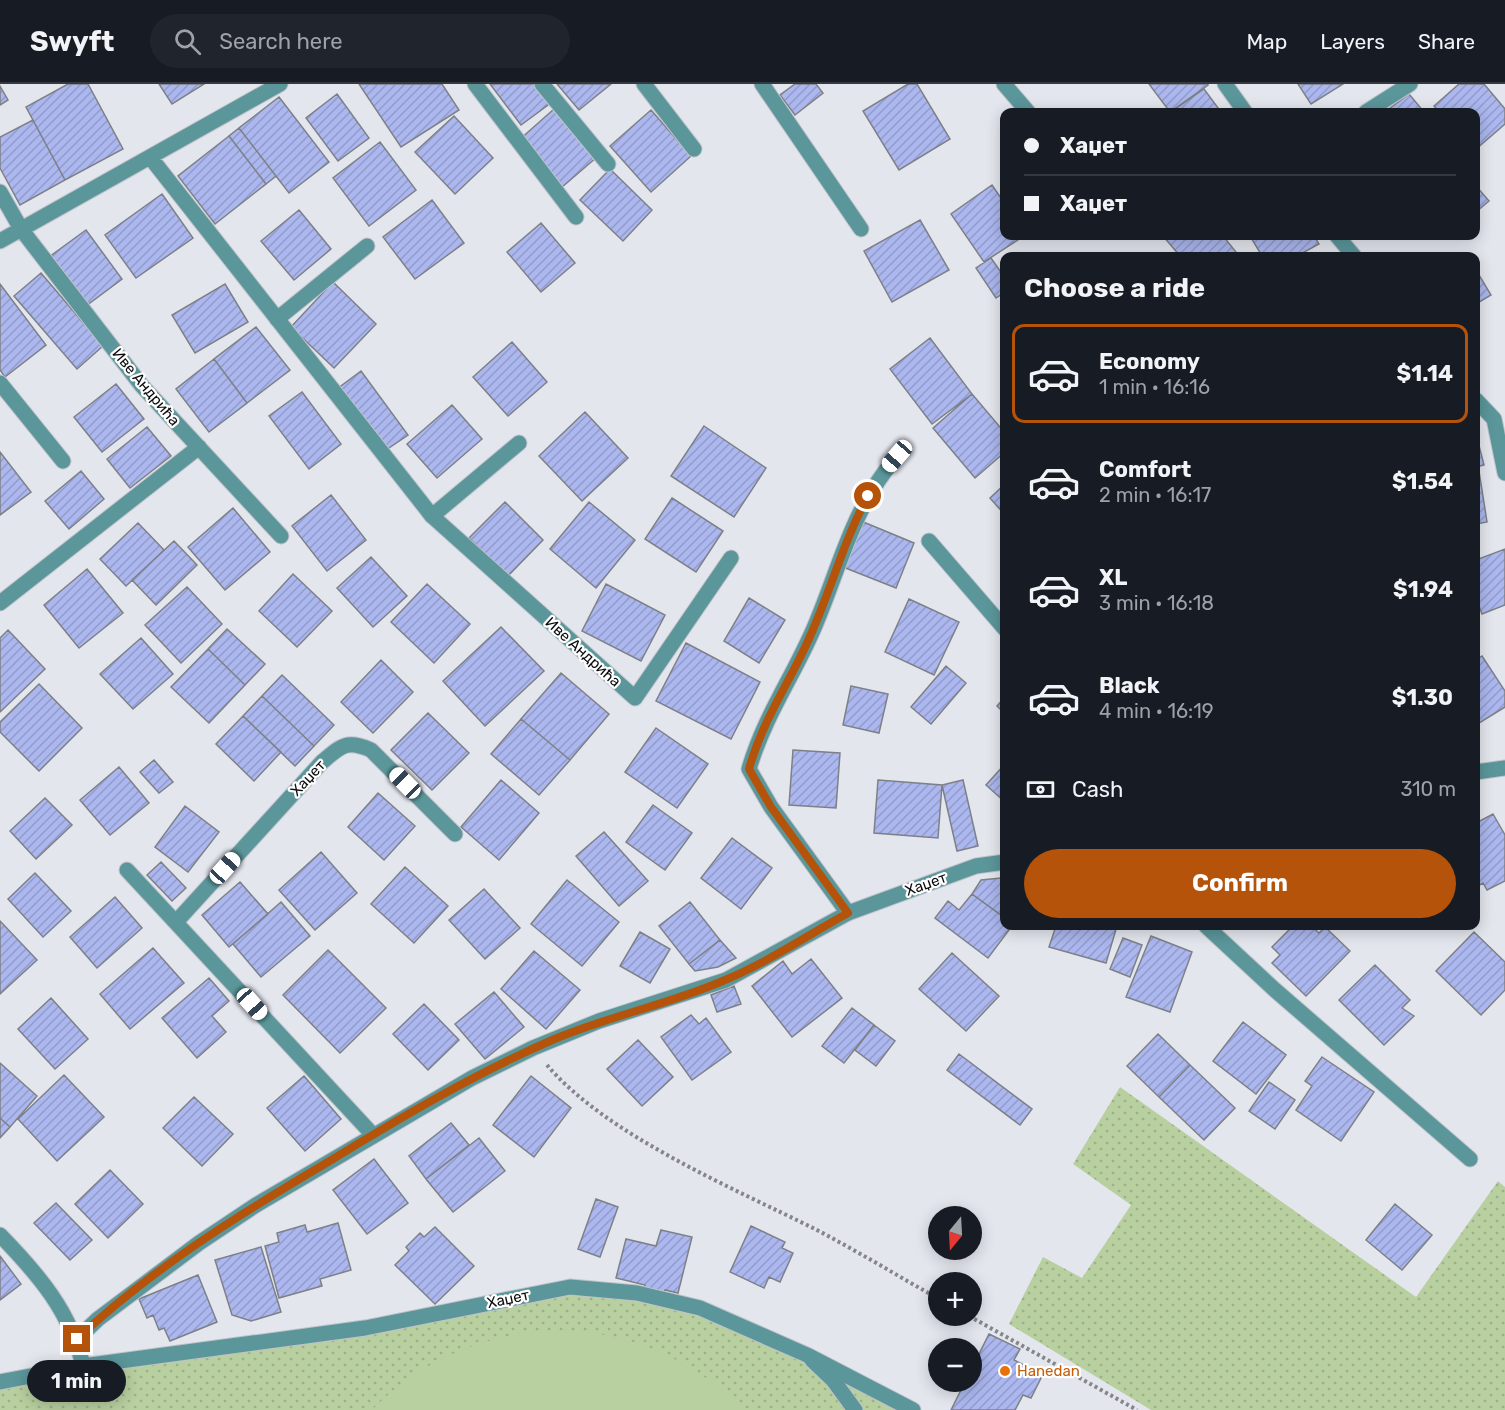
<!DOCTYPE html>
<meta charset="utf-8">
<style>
body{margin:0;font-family:Rubik,sans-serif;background:#20242c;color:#f1f3f6;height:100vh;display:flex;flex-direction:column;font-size:22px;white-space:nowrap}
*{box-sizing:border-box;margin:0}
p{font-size:20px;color:#9ea1a6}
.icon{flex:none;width:33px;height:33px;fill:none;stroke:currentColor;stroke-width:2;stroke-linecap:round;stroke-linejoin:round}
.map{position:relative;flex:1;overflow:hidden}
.panel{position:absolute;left:1000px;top:168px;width:480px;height:678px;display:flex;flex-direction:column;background:#171b24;border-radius:12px;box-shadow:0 3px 15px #0003}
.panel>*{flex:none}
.top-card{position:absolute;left:1000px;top:24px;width:480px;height:132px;border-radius:12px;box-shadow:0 3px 15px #0003;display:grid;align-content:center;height:132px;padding:0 24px;background:#171b24}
.needle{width:39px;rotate:198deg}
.fabs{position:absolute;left:928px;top:1122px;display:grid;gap:12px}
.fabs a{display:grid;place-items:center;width:54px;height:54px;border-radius:50%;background:#171b24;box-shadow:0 3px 15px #0003;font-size:30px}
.end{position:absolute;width:27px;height:27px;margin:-14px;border:8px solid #b45309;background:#fff;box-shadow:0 0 0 3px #fff}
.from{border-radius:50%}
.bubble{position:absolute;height:42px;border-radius:21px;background:#171b24;box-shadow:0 3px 15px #0003;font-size:20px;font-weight:700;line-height:42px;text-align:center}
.car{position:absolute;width:18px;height:36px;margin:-18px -9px;border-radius:8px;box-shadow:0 0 4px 2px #0007;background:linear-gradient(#fff 24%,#345 0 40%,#fff 0 76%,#345 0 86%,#fff 0)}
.top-card b{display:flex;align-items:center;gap:21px;height:57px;font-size:22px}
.top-card b+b{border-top:2px solid #363941}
.top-card i{width:15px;height:15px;background:#f1f3f6}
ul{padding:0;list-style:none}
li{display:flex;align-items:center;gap:18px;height:99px;margin:0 12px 9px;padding:0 12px;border:3px solid transparent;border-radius:12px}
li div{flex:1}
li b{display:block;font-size:22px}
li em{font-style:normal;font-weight:700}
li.on{border-color:#b45309}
li>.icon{width:54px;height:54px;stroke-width:1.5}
h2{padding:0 24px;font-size:27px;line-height:72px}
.pay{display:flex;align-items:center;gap:15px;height:66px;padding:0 24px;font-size:22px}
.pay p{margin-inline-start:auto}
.action{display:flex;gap:12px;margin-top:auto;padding:12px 24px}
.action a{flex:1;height:69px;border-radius:36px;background:#b45309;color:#fff;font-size:24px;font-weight:700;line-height:69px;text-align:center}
header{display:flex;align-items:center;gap:36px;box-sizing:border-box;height:84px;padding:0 30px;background:#171b24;border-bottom:2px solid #363941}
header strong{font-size:28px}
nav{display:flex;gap:33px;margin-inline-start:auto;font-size:21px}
.search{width:420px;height:54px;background:#20242c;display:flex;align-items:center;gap:15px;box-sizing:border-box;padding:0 21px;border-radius:33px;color:#9ea1a6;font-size:22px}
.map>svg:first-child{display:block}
.green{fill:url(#green-dots)}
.pitch{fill:#b8cf9f}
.building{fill:url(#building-hatch);stroke:#7e8087;stroke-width:1.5}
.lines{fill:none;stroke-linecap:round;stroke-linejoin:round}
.lane-casing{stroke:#c1c3ca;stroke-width:17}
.street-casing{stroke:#c1c3ca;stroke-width:17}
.path{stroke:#85868c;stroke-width:4;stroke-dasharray:3 3;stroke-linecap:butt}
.lane{stroke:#5a969a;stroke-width:15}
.street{stroke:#5a969a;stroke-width:15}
.route{stroke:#b45309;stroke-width:8}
.food-dot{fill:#e8710a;stroke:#fff;stroke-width:2}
.labels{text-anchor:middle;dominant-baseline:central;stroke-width:4.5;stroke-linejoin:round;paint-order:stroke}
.street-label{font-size:15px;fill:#0c0c0f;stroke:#fff}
.food-label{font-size:15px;fill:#c56008;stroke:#fff;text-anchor:start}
</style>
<header>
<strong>Swyft</strong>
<div class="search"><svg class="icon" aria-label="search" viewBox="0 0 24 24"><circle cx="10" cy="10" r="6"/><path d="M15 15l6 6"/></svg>Search here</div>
<nav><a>Map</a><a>Layers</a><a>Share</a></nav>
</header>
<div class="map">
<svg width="1505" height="1326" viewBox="0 0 1505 1326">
<defs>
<pattern id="green-dots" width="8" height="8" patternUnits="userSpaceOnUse" patternTransform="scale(1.5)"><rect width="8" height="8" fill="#b8cf9f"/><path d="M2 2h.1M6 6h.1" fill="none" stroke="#9db188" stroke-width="1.8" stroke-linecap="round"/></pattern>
<pattern id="building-hatch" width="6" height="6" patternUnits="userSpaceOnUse" patternTransform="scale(1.5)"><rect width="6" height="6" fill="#abb7ee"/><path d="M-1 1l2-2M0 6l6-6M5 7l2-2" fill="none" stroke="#929ccb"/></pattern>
</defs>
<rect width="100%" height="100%" fill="#e4e6ee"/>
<!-- green -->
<path class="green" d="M1120 1003 1416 1213 1498 1097 1505 1103V1326H1151L1009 1240 1043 1173 1082 1194 1131 1121 1073 1080Z
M570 1203 700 1224 913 1326H0V1298L365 1244Z"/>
<!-- pitch -->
<path class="pitch" d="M546 1246C634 1247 681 1271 748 1326H372C421 1276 478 1254 546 1246Z"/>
<!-- building -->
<path class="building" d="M68 0H88L123 65 65 96 26 23Z
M159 0H204L172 20Z
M359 0H442L459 26 401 63Z
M490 0H538L552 18 521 41Z
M557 0H611L579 26Z
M795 0H816L823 9 795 31 780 11Z
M908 0H917L950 55 899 86 863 27Z
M1149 0H1208V1L1170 28Z
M1298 0H1343L1311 20Z
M1459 0H1484L1505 25V40L1476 65V28H1439L1434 22Z
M0 2 8 16 0 21Z
M1204 5 1221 28H1171Z
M337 10 369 54 338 77 306 34Z
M1409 10 1424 28H1385Z
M279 13 329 78 289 109 239 44Z
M554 25 597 73 561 104 519 56Z
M651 26 691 72 651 108 610 62Z
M454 32 493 74 455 110 415 68Z
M33 36 65 96 20 121 0 84V53Z
M239 44 276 92 266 100 229 52Z
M229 52 266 100 215 140 178 92Z
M380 58 416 106 369 142 333 94Z
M610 85 652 126 623 157 580 116Z
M992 101 1005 120V152H1024L984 178 951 130Z
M1476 102 1489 117 1476 128Z
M162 110 193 154 136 194 105 151Z
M432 116 464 159 415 195 383 153Z
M299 126 331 165 294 196 261 157Z
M920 136 949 186 892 218 864 167Z
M541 139 575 179 541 208 507 168Z
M86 146 122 195 86 222 49 173Z
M1163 152H1223L1236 168 1230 172H1180Z
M1250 152H1314L1319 160 1297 172H1262Z
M991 174 1005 194V208L996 214 976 184Z
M1476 186 1491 211 1476 220Z
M41 189 103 262 77 285 14 212Z
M333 198 376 240 334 284 291 243Z
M0 200 46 261 5 293 0 286Z
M225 200 248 238 195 269 172 231Z
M256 243 290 286 247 319 214 275Z
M930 254 972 310 932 340 890 285Z
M512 258 547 298 508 332 473 293Z
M214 275 247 319 209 348 176 305Z
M361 287 408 351 383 368 337 305Z
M116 300 144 335 102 368 74 333Z
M302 308 341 360 309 385 269 332Z
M972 310 1005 349V368L975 394 933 344Z
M452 321 482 355 437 394 407 360Z
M585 328 628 374 582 417 539 372Z
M704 342 766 384 734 433 671 392Z
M147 343 171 372 130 404 107 375Z
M1476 350 1484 381 1476 383Z
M0 368 31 408 0 431Z
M81 387 104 415 69 445 45 417Z
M1479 387 1487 438 1476 440V388Z
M1005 400V431L990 414Z
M331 411 366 456 327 487 292 442Z
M672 414 723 447 696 488 645 455Z
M505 418 543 456 508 492 469 454Z
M589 418 635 456 596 504 550 465Z
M233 424 270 468 225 506 188 463Z
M861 437 914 459 896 504 843 483Z
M138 439 164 466 126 502 100 475Z
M174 457 197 481 156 521 132 496Z
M1505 465V521L1482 530 1476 514V476Z
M371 473 407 512 373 543 337 504Z
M87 485 123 529 79 564 44 521Z
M293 490 332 527 297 563 259 527Z
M427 500 470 540 434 579 391 538Z
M606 500 665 531 641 577 582 547Z
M187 503 222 540 181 579 145 541Z
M749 514 785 536 759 579 724 557Z
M909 515 959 538 934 591 885 568Z
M501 543 544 587 485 642 443 597Z
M227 545 265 580 245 601 208 565Z
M8 546 45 585 0 628V554Z
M141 554 173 590 133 625 100 590Z
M686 559 760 598 731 655 656 617Z
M208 565 245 601 209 639 171 603Z
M1482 572 1505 607V623L1476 641V576Z
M381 576 413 608 373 649 341 618Z
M946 582 966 599 931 640 911 623Z
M561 589 609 630 570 676 521 635Z
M282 591 334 641 314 662 262 612Z
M39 600 82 644 39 687 0 648V638Z
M851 602 888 610 879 649 843 641Z
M262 612 314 662 295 682 243 632Z
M1005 613V630L997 622Z
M428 629 469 669 432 706 391 666Z
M243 632 281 668 254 697 216 660Z
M521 635 570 676 539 711 491 670Z
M656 644 708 680 677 724 625 688Z
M793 666 840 669 836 724 789 721Z
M154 676 173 698 159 709 140 688Z
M1005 680V718L986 701Z
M119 683 149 719 110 751 80 716Z
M501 696 539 729 499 776 461 743Z
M878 696 942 701 938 754 874 749Z
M963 696 978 762 957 767 942 701Z
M378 709 415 742 384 776 348 743Z
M45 714 72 741 36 775 10 747Z
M653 721 692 749 665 786 626 758Z
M185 722 219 748 188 788 155 763Z
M1493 730 1505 751V797L1487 806 1483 799 1476 803V739Z
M604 748 648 797 619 822 576 772Z
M732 754 772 784 741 825 701 794Z
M321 768 357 809 315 846 279 806Z
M161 778 186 804 172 817 147 791Z
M405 783 448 822 414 859 371 820Z
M35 789 71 827 43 853 8 815Z
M1001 794 1005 797V834L972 810 981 796Z
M567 796 619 838 582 882 531 840Z
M240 798 268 830 229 863 202 831Z
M484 805 520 844 485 875 449 836Z
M972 810 1005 834V842H1012L988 874 935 834 948 817 959 826Z
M115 813 142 844 97 884 70 853Z
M281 818 310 852 261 893 233 860Z
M690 818 720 856 689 880 659 842Z
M0 837 37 876 0 910Z
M1056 842H1117L1106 879 1049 863Z
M1293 842 1300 845 1304 842H1311L1319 849 1325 843 1350 867 1306 912 1272 879 1280 871 1272 863Z
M640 848 670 865 650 899 620 882Z
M1474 848 1505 878V906L1481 931 1436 887Z
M1151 852 1192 868 1170 928 1126 913Z
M1123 854 1142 861 1130 893 1110 885Z
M720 856 736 874 718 883 695 887 689 880Z
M153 864 184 899 130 945 100 910Z
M328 866 386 924 340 969 283 911Z
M534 867 580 906 546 945 501 905Z
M952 869 999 912 966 947 919 905Z
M811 875 842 914 792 953 752 902 783 877 792 890Z
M1375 881 1410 916 1402 924 1414 932 1384 961 1339 916Z
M209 894 229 917 212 932 226 948 197 974 162 934Z
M734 902 741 920 717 928 711 911Z
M494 908 524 943 485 975 455 940Z
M51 914 88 955 55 985 18 945Z
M424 920 459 956 428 986 393 950Z
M852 924 874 941 844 979 822 962Z
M691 931 699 940 706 934 731 968 692 996 661 953Z
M1243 938 1286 971 1256 1010 1213 977Z
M874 941 895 957 876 982 855 966Z
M1158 950 1190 981 1159 1013 1127 982Z
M638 956 673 993 642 1022 607 985Z
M959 970 1032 1025 1020 1041 947 986Z
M1322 973 1374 1008 1341 1057 1296 1026 1312 1002 1305 997Z
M0 979 37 1012 10 1043 0 1034Z
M1190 981 1235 1024 1204 1056 1159 1013Z
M64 991 104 1033 57 1077 18 1035Z
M304 992 341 1035 305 1067 267 1024Z
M531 992 571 1024 534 1073 493 1041Z
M1269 998 1295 1016 1275 1045 1249 1027Z
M194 1013 233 1050 202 1082 163 1044Z
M0 1034 10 1043 0 1054Z
M451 1039 469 1061 426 1095 409 1072Z
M479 1054 505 1087 453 1128 426 1095Z
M374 1075 408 1119 367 1150 333 1106Z
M110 1086 143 1120 108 1154 75 1120Z
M596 1115 618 1123 600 1173 578 1165Z
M56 1119 92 1156 70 1176 34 1139Z
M1395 1120 1432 1151 1402 1186 1366 1156Z
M338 1139 351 1186 320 1195 322 1202 279 1214 265 1162 279 1158 277 1149 305 1141 307 1148Z
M751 1142 785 1158 782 1164 793 1169 780 1198 769 1193 764 1204 730 1188Z
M435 1143 474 1182 435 1220 395 1181 409 1167 406 1163 420 1149 424 1153Z
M661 1146 692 1153 678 1209 665 1206 663 1212 644 1207 645 1201 616 1194 626 1155 656 1162Z
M261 1163 281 1228 251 1237 232 1231 215 1176Z
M0 1172 21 1200 0 1216Z
M198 1191 217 1238 170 1257 164 1244 159 1246 153 1231 147 1234 139 1215Z
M989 1250 1020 1265 1014 1276 1043 1290 1031 1314 1023 1311 1015 1326H951L965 1298H972V1284Z"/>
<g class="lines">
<!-- lane casing -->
<g class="lane-casing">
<path id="lane" d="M762 0 861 145
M277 235 367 162
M0 299 63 377
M432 432 519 359
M848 829 771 723 749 685C764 633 793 593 814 544 841 481 851 426 897 372
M1206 842 1275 906 1470 1075
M812 1276 833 1296 855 1326"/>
</g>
<!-- street casing -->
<g class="street-casing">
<path id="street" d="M475 0 576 133
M542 0 608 80
M644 0 694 65
M1004 0 1028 28
M1225 0 1245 28
M1366 28 1410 0
M150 73 432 432 635 614 731 474
M0 108 21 145 142 302 281 452
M1337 152 1354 172
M0 157 280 0
M1476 316 1494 335 1505 389
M929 457 1005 545
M0 519 199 363
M1476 688 1505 684
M127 786 373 1051
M176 838 322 678C341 662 346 655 371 666L455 750
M0 1151C38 1190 71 1228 83 1282
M77 1255 98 1235 199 1159 256 1121 472 994 533 964 599 937 726 896 848 829 976 782 1005 778
M0 1298 83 1282 365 1244 570 1203 637 1209 700 1224 807 1271 913 1326"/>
</g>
<!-- path -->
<path class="path" d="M547 981C606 1051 733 1104 815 1145 857 1167 898 1192 939 1215
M969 1232 1137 1326"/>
<!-- lane -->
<use href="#lane" class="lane"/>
<!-- street -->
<use href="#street" class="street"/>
</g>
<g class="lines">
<!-- route -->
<path class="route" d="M77 1255C151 1185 240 1130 328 1078 400 1034 472 991 550 957 607 932 668 921 725 896 768 878 808 851 848 829L771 723 749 685C764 631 794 593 814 543 833 499 845 454 868 412"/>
</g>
<!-- markers -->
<circle class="food-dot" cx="1005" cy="1287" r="6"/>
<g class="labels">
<!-- street labels -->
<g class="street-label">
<text transform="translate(146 303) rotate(50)">Иве Андрића</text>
<text transform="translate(583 568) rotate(42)">Иве Андрића</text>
<text transform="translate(308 694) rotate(-47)">Хаџет</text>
<text transform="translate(926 800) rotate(-20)">Хаџет</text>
<text transform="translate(508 1215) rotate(-12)">Хаџет</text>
</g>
<!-- food labels -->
<g class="food-label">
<text x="1017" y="1287">Hanedan</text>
</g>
</g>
</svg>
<div class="fabs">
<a><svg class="needle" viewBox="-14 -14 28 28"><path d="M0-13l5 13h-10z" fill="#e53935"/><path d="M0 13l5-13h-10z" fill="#9ea1a6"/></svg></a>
<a>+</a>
<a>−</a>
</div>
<i class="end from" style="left:868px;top:412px"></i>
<i class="end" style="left:77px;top:1255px"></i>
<div class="bubble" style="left:27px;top:1276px;width:99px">1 min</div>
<i class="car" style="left:897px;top:372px;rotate:221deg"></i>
<i class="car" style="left:405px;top:699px;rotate:315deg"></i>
<i class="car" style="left:225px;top:784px;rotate:42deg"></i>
<i class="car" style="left:252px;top:920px;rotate:138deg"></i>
<div class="top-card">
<b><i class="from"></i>Хаџет</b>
<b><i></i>Хаџет</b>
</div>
<section class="panel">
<h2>Choose a ride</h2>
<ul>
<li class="on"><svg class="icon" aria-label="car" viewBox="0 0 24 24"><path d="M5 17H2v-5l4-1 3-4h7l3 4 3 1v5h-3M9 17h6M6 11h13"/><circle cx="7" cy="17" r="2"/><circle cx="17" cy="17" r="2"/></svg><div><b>Economy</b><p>1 min · 16:16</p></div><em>$1.14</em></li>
<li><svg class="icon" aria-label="car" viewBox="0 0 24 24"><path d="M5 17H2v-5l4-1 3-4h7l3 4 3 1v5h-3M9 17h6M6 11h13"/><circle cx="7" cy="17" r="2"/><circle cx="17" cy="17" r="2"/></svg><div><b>Comfort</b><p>2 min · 16:17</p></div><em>$1.54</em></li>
<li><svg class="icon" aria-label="car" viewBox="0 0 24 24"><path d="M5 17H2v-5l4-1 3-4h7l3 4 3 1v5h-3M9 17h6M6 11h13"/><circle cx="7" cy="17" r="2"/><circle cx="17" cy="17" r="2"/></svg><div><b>XL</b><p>3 min · 16:18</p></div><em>$1.94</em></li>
<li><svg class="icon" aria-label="car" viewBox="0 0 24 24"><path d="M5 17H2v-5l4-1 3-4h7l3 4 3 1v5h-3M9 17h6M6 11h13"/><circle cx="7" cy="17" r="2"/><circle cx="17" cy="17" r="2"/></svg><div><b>Black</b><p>4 min · 16:19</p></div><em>$1.30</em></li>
</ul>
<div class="pay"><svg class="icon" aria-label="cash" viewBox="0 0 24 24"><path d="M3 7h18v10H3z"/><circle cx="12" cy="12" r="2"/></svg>Cash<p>310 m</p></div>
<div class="action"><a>Confirm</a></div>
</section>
</div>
